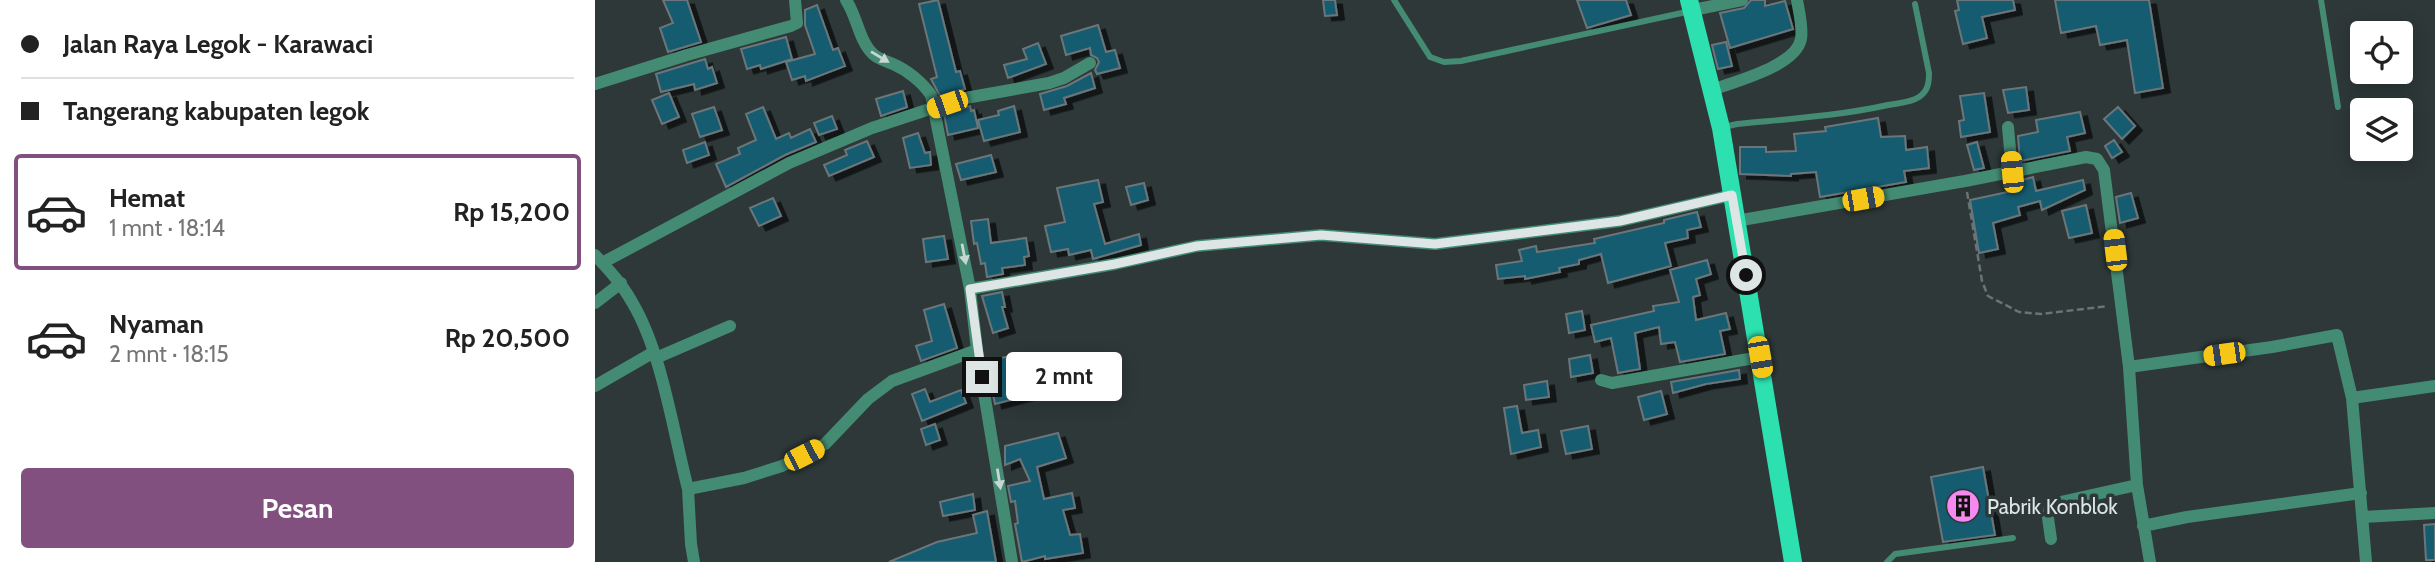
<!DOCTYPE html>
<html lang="id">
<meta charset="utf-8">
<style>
body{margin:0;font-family:Cabin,sans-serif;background:#f2f2f2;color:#222;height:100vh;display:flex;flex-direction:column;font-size:26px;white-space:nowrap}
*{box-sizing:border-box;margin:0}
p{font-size:23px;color:#767676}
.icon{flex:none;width:38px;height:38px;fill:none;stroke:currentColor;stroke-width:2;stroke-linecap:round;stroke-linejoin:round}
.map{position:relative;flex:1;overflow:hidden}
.details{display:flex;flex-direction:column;background:#fff;width:595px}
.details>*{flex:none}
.guide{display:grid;align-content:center;height:154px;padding:0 21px;background:#fff}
.tools{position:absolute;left:1755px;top:21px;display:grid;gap:14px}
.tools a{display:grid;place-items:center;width:63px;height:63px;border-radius:7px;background:#fff;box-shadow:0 4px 18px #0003;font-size:35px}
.end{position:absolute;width:32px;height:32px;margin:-16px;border:9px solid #dee5e5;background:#111;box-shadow:0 0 0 4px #111}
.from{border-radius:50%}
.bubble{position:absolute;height:49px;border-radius:7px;background:#fff;box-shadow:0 4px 18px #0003;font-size:23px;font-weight:700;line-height:49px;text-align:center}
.car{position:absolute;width:21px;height:42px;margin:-21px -10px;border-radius:9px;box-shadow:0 0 5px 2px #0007;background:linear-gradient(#f5c518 24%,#345 0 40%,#f5c518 0 76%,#345 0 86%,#f5c518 0)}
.guide b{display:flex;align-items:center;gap:24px;height:66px;font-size:26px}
.guide b+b{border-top:2px solid #e0e0e0}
.guide i{width:18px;height:18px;background:#222}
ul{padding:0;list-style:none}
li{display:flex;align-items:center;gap:21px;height:116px;margin:0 14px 10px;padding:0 7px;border:4px solid transparent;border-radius:7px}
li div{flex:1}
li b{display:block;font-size:26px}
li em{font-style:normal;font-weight:700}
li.current{border-color:#81507e}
li>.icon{width:63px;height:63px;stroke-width:1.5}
.primary-button{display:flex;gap:14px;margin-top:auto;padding:14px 21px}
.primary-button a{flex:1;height:80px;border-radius:7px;background:#81507e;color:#fff;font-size:28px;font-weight:700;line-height:80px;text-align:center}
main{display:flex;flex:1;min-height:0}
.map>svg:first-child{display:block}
.building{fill:#165b6f;stroke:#6b767a;stroke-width:2;filter:url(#shadow)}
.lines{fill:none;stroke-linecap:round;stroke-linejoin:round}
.path{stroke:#6b7474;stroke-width:2.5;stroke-dasharray:7 3.5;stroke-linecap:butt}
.service{stroke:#448b73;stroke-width:6}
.minor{stroke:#448b73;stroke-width:12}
.primary{stroke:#2ce0af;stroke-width:18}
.oneway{fill:#c7d8d4}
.route{stroke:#dee5e5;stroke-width:9}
.labels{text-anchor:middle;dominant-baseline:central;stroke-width:7;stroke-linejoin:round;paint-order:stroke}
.poi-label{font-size:21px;fill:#dee5e5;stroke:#2e3838;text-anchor:start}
</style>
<main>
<section class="details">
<div class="guide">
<b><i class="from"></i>Jalan Raya Legok - Karawaci</b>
<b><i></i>Tangerang kabupaten legok</b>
</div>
<ul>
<li class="current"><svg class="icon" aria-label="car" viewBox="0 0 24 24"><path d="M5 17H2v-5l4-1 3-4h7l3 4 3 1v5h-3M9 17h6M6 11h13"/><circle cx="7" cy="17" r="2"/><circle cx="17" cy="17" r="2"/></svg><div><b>Hemat</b><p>1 mnt · 18:14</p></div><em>Rp 15,200</em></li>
<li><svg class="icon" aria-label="car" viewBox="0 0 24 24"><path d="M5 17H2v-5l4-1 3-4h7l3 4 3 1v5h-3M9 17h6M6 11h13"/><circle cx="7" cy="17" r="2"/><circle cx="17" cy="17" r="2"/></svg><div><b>Nyaman</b><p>2 mnt · 18:15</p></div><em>Rp 20,500</em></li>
</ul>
<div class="primary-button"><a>Pesan</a></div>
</section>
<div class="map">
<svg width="1840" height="562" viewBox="0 0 1840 562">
<defs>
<filter id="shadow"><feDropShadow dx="7" dy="4.5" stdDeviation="0" flood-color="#0009"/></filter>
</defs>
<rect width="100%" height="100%" fill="#2e3838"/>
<!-- building -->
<path class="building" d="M68 0H92L106 42 73 52 65 28 78 23Z
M343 0 361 72 365 71 370 89 345 96 336 79 342 77 324 4Z
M728 0H740L742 15 730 16Z
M982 0H1031L1036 15 992 28Z
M1156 0H1170V6L1190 1 1198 29 1135 48 1125 13 1149 8Z
M1362 0H1418L1420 10 1387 17 1392 38 1368 44 1360 11 1364 10Z
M1460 0H1554L1568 88 1540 93 1532 40 1505 45 1501 26 1466 33Z
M222 5 238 50 243 48 250 66 211 81 210 76 197 80 191 62 220 54 210 25V10Z
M503 25 511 52 520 50 525 68 502 74 500 70 504 62 502 58 496 55 495 48 471 55 466 36Z
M191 37 197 59 166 69 165 65 152 69 146 49Z
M1131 42 1137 66 1123 69 1117 45Z
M443 43 451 64 413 78 409 65 432 59 428 49Z
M110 59 113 69 117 67 122 83 100 90 99 84 66 92 61 74Z
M496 73 500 88 469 98 471 104 449 110 445 94 472 86Z
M1431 87 1434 110 1413 113 1408 90Z
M308 91 312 107 286 116 281 99Z
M74 93 84 117 67 124 57 100Z
M1389 93 1395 132 1366 137 1364 121 1369 120 1365 96Z
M375 106 376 111 379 110 383 128 353 135 349 114Z
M419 106 425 132 389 141 383 120 404 115 403 111Z
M119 107 127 130 105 137 97 114Z
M168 107 181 139 194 133 196 138 215 129 221 142 190 155 131 187 121 164 145 154 143 148 161 140 151 114Z
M1523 107 1540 126 1527 139 1509 119Z
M1485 112 1490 133 1472 137 1475 151 1425 161 1423 136 1443 132 1441 120Z
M237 116 242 129 224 135 219 123Z
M1283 118 1286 137 1310 136 1311 150 1332 147 1334 168 1309 171 1311 182 1225 197 1221 172 1196 174V176L1145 174V147H1171V152L1201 151 1199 134 1231 131 1230 127Z
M323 133 330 153 335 152 336 165 315 168 308 138Z
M1519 140 1527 152 1517 158 1510 146Z
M272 141 279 157 234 176 229 165 252 155 250 150Z
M110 142 114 155 92 163 88 150Z
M1382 142 1389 168 1379 170 1372 145Z
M396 155 401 172 366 180 361 164Z
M1438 177 1441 191 1488 180 1490 190 1447 210 1445 201 1423 207 1425 215 1398 223 1403 249 1384 253 1375 200 1422 190 1420 182Z
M503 180 508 202 499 204 510 244 544 234 546 245 498 259 496 250 474 255 473 249 456 252 450 226 470 222 462 188Z
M549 183 553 200 536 205 531 187Z
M1536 193 1543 218 1525 223 1521 197Z
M178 198 186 216 164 226 155 208Z
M1491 205 1497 233 1474 238 1467 211Z
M1102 212 1106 227 1092 230 1093 238 1070 243 1076 266 1013 283 1006 254 984 260V264L964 268 965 272 930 279V276L903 279 901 265 927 261 924 250 941 246 942 252 1000 243 999 239 1069 223V220Z
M393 219 396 243 431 238 434 256 429 257 430 265 407 268 408 274 392 277 390 263 386 264 382 243 379 244 376 221Z
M349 236 353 259 331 262 328 239Z
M1112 260 1116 274 1101 279 1105 295 1098 297 1101 320 1131 313 1135 329 1125 331 1130 354 1085 362 1080 342 1066 344 1064 327 1040 333 1045 369 1023 373 1016 338 1000 342 996 325 1059 311 1058 306 1084 302 1075 270Z
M407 292 410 307H407L413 328 398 333 387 296Z
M349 304 362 348 326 361 321 346 337 341 329 310Z
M987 311 990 330 974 333 971 314Z
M421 355 426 381 430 380 434 395 400 404 397 390 401 389 396 360Z
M995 355 998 373 976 377 974 359Z
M1144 370 1145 379 1111 384 1078 393 1076 382Z
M952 381 954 397 931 400 929 385Z
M330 389 335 402 366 390 371 403 327 421 317 394Z
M1066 391 1072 414 1049 420 1043 397Z
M922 406 927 433 943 430 946 447 916 454 909 408Z
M340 424 345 440 331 445 326 429Z
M993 426 997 449 971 454 966 431Z
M463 433 471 458 442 467 449 499 477 493 480 508 468 510 475 535 485 534 488 553 450 559V556L427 562 420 524 423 523 420 501 416 502 413 486 435 481 425 459 410 465V446Z
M1388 467 1400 535 1348 542 1336 477Z
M378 494 380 510 348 516 345 502Z
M392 511 401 562H294L342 542 382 533 378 515Z
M1840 524V560H1831L1829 525Z"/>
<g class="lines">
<!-- path -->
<path class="path" d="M1372 192 1387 281 1393 296 1424 312 1446 314 1513 306"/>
<!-- service -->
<path class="service" d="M799 0 835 57 849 62 866 61 1096 11
M1726 0 1743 107
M1129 127 1142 124C1193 119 1243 116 1293 105 1303 103 1315 103 1324 97 1333 91 1334 83 1334 73L1320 4
M1292 562 1300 554 1418 538"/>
<!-- minor -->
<path class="minor" d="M251 0C262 16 264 41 278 54 283 59 291 61 298 64 312 70 327 82 336 95L375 289 382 350 417 562
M1098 10 1147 0
M0 84 92 55 196 26 202 23 200 0
M1117 90C1141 81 1201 66 1206 39 1208 27 1204 12 1202 0
M1413 127 1417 172
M1141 221 1370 181 1491 157 1502 159 1509 170 1534 367 1542 485 1555 562
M0 255C14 270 27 284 37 302 67 352 78 431 93 489L149 478 187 466 230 444 273 399 297 381 382 350
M7 263 194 163 277 128 365 99 454 83 469 78 495 63
M375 289 520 264 602 246 726 235 840 244 1025 221 1137 195
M0 303 26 283
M61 358 135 326
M1534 367 1677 347 1742 335 1757 398 1771 562
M1006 380 1017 383 1165 357
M0 386 59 352
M1757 398 1840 386
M93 489 96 544 99 562
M1768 517 1840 513
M1548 526 1592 517 1766 493
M1456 539 1453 518 1455 507 1461 503 1542 485"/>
<!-- primary -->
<path class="primary" d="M1094 0 1126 128 1198 562"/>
</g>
<!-- one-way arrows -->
<defs><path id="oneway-solid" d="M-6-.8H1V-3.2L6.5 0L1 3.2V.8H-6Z" transform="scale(1.75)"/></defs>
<g class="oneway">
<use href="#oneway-solid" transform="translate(285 57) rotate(31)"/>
<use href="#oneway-solid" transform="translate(369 254) rotate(79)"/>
<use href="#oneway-solid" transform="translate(404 479) rotate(81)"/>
</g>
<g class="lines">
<!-- route -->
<path class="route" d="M387 377 375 289 520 264 602 246 726 235 840 244 1025 221 1137 195 1151 275"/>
</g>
<!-- icons -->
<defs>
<g id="building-disc" transform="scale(1.75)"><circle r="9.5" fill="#f589ef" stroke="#2e3838"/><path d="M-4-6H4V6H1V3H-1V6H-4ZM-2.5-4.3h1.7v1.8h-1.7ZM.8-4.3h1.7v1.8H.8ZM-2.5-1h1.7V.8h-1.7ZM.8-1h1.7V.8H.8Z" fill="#111"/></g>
</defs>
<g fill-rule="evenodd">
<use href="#building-disc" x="1368" y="506"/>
</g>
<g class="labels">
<!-- poi labels -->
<g class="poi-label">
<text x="1392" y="506">Pabrik Konblok</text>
</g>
</g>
</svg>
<div class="tools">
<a><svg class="icon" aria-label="locate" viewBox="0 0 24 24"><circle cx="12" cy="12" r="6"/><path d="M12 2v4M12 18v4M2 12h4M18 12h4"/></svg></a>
<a><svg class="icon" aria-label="layers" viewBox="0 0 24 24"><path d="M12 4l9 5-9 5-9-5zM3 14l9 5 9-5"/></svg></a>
</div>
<i class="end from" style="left:1151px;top:275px"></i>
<i class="end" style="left:387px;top:377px"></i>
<div class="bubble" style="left:411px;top:352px;width:116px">2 mnt</div>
<i class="car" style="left:352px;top:104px;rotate:251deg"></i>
<i class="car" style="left:1417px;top:172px;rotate:355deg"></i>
<i class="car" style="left:1268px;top:199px;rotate:80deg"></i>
<i class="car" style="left:1520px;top:250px;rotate:353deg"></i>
<i class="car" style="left:1629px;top:354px;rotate:262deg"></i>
<i class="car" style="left:1165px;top:357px;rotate:170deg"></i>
<i class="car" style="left:209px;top:455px;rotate:63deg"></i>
</div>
</main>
